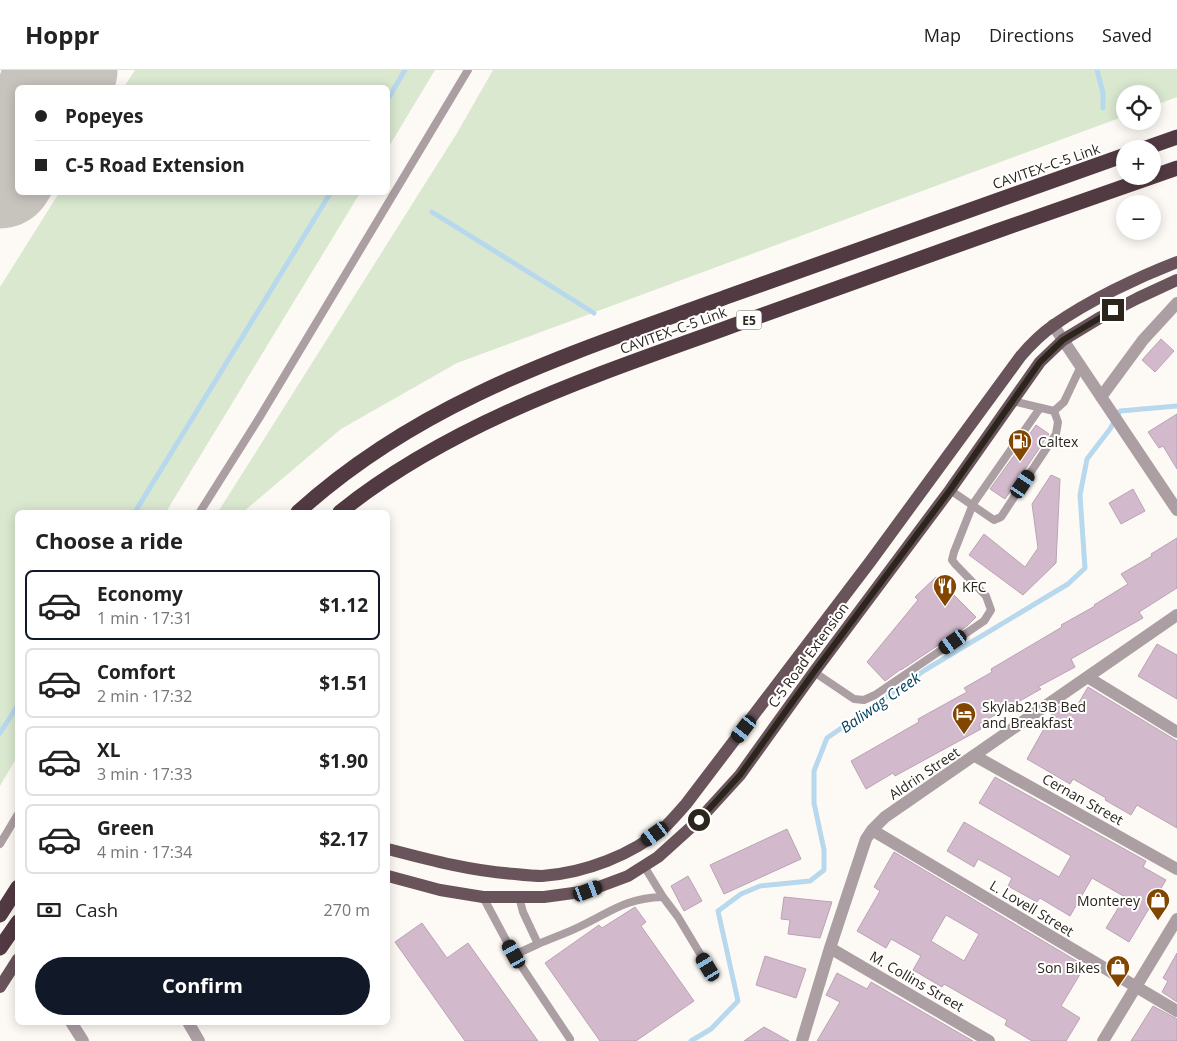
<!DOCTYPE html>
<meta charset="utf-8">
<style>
body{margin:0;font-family:"Open Sans",sans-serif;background:#f2f2f2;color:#222;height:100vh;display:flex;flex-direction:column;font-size:19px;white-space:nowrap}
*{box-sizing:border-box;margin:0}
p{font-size:16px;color:#767676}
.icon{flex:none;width:28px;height:28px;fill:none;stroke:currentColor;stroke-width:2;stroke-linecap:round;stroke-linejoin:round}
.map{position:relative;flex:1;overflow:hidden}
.details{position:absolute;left:15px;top:440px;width:375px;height:515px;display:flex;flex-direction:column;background:#fff;border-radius:8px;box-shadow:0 2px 12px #0003}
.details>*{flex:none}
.banner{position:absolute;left:15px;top:15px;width:375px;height:110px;border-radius:8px;box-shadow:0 2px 12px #0003;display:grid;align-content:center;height:110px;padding:0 20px;background:#fff}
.controls{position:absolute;left:1116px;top:15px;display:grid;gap:10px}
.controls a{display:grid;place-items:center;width:45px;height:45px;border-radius:50%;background:#fff;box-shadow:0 2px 12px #0003;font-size:25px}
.end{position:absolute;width:22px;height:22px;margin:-11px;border:6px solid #2b251c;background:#fff;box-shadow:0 0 0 2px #fff}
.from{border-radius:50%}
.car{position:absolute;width:15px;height:30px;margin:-15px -8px;border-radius:6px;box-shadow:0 0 4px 1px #0007;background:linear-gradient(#222 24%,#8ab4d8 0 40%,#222 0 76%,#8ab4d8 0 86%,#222 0)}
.banner b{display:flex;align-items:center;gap:18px;height:48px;font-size:19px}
.banner b+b{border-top:1px solid #e0e0e0}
.banner i{width:12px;height:12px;background:#222}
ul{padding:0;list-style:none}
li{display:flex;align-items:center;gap:15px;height:70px;margin:0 10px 8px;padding:0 10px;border:2px solid #e0e0e0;border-radius:8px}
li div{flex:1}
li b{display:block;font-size:19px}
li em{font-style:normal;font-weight:700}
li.active{border-color:#111827}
li>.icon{width:45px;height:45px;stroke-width:1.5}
h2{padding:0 20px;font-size:22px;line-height:60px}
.pay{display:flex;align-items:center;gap:12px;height:55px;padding:0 20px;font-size:19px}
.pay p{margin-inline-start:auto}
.action{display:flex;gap:10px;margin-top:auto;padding:10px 20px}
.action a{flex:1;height:58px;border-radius:30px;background:#111827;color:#fff;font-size:20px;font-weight:700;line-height:58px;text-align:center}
header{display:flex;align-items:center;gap:30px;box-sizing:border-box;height:70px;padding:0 25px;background:#fff;border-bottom:1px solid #e0e0e0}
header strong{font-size:24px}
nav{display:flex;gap:28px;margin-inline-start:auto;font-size:18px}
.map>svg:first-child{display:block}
.green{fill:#dae8d0}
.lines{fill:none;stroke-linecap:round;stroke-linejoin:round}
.stream{stroke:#b8d8ed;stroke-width:5}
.taxiway{stroke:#c7c3bd;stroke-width:44}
.runway{stroke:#c7c3bd;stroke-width:109}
.building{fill:#d2bacc;stroke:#baa3b4;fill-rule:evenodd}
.lane{stroke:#ac9fa3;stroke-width:8}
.street{stroke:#ac9fa3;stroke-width:12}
.primary{stroke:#6a545b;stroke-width:12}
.highway{stroke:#523a43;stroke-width:15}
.route{stroke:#2b251c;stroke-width:6}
.labels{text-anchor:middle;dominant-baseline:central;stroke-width:4;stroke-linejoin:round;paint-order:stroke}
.shield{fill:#fff;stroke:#6b6660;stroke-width:1}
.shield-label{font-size:12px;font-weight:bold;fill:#2b251c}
.street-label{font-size:14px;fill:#2b251c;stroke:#fff}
.poi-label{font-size:14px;fill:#2b251c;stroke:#fff;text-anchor:start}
.water-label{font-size:15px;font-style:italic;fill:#02405d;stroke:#fff}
</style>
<header>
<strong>Hoppr</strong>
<nav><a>Map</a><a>Directions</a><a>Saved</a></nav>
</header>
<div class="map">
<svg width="1177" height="971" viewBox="0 0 1177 971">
<rect width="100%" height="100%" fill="#fdfaf5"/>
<!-- green -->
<path class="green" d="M135 0H435L388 78V18L124 17Z
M493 0H1177V27L1153 36 1152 24H1125V46L457 293 341 359 243 442H218L457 63Z
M59 123H360L166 442H18L17 687 0 716V217Z"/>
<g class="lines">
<!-- stream -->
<path class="stream" d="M1097 0 1103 23V38
M388 29 405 0
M432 142 594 243
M135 442 331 122
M0 663 18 635
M691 971 711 959 738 931 718 841 741 824 760 816 810 811 824 800V780L814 733V701L827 668 925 600 1068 514 1085 498 1080 425 1087 389 1110 359 1120 341 1177 336"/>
<!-- taxiway -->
<path class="taxiway" d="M0 36 18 18"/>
<!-- runway -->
<path class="runway" d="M53 18 63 0
M0 104 18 75"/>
</g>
<!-- building -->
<path class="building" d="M1161 269 1174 281 1155 302 1142 290Z
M1177 344V399L1163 376 1159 378 1148 362Z
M1036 355 1049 364 1005 429 990 419Z
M1051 405 1060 409 1056 493 1023 525 969 485 984 464 1025 497 1038 478 1032 434Z
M1133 419 1145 441 1121 454 1109 433Z
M1177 468V518L1139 542 1143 548 1071 589 1075 597 1038 617 1041 619 979 654 981 659 895 706 893 703 866 719 851 691 919 652 918 649 967 622 964 618 992 602 991 599 1062 557 1061 555 1095 536 1094 535 1128 514 1121 504 1152 486 1151 484Z
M936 507 976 547 967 556 901 600V599L885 611 867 592 918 530 915 527Z
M1157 574 1177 585V629L1138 606Z
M1088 617 1177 671V758L1137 735 1131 745 1105 730 1106 728 1073 709 1070 714 1027 689 1055 639 1065 633 1075 639Z
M995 707 1146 791 1143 797 1166 810 1129 872 1106 858 1125 827 1092 808 1070 846 1040 828 1037 832 1008 816 1012 808 978 789 974 797 947 781 964 752 1059 807 1071 786 979 733Z
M787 759 801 789 724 824 710 795Z
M894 782 1085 896 1061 936 1080 948 1066 971H1032L1005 955 1007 950 944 914 942 917 913 900 921 886 891 869 886 878 857 861 880 821 874 817ZM946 845 979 864 964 891 931 871Z
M688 806 702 831 684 841 671 816Z
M784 827 832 832 820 868 788 864 790 850 781 849Z
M635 837 646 852 641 856 694 931 636 971H600L545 893 599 855 602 858Z
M422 853 447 888 468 873 538 971H465L395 872Z
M1177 883V932L1162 922 1168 911 1163 908Z
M765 886 806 899 796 928 756 915Z
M837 903 867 919 871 912 973 971H817L840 932 826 925Z
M1153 936 1177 949V971H1131Z
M764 957 789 971H744Z"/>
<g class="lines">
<!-- lane -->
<path class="lane" d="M1054 341 1064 332 1081 296
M950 420 994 450 1001 447 1056 364 1058 352 1054 341 1012 331
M200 442 261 345 468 0
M814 602 854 629 864 630 875 625 984 551 991 540 986 526 956 495 952 490 954 482 973 434 1040 338
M0 774 18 744
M644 796 663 827
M483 827 514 885 538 874 523 842 519 827
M538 874C552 868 567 863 581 856 612 841 626 828 663 827L678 847 708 897
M514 885 570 969"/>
<!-- street -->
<path class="street" d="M1053 255 1177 440
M1101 327 1143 270 1177 233
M1089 608 1177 662
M975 686 1177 799
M872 760 1177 941
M830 878 989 971
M71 952 83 971
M188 952 199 971
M802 971 830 878 866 769 872 760 885 747 1177 545
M1103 971 1177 849"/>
<!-- primary -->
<path class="primary" d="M388 779C430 790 471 801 515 804 524 805 533 806 542 806 585 803 632 785 665 757 672 750 679 742 686 734L870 492 1020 287C1030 275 1041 264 1054 255 1088 231 1138 207 1177 192
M388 806 440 820 483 827H544L588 821 628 806 658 787 699 750 740 705 814 602 950 420 1040 292 1063 270 1101 247 1138 228 1177 210
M0 917 18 889"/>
<!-- highway -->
<path class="highway" d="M1143 79 1177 67
M298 442C424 328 570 284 726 227 859 179 992 132 1125 85
M340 442C458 348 603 303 743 252 887 200 1032 148 1177 98
M0 845 18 817
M0 878 18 852"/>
</g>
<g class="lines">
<!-- route -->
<path class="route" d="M699 750 740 705 814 602 950 420 1040 292 1063 270 1113 240"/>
</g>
<!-- icons -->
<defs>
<g id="fuel-pin" transform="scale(1.25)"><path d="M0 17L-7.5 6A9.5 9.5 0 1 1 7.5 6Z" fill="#824600" stroke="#fff"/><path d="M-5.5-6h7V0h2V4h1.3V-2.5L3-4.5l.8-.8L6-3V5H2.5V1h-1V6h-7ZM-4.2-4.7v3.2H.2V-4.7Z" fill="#fff"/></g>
<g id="restaurant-pin" transform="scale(1.25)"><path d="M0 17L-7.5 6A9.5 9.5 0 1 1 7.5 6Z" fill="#824600" stroke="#fff"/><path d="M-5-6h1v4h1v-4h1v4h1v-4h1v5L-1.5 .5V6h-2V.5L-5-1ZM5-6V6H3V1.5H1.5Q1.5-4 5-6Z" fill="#fff"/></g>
<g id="hotel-pin" transform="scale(1.25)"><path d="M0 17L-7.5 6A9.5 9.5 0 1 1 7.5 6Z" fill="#824600" stroke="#fff"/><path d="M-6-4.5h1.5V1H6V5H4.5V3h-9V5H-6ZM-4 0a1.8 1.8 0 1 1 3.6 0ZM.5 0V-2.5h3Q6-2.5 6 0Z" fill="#fff"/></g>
<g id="shop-pin" transform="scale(1.25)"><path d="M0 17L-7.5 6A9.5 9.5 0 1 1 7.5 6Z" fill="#824600" stroke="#fff"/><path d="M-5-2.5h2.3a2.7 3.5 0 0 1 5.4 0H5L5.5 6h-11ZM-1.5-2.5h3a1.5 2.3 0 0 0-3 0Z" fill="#fff"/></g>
</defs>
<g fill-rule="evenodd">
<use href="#fuel-pin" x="1020" y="371"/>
<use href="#restaurant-pin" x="945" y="516"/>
<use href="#hotel-pin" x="964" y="644"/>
<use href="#shop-pin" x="1158" y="830"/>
<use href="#shop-pin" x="1118" y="897"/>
</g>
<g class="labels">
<!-- shield labels -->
<rect class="shield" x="736.5" y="240.5" width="25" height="19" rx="4"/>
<g class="shield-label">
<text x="749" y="250">E5</text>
</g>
<!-- street labels -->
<g class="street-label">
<text transform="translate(1046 96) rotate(-19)">CAVITEX–C-5 Link</text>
<text transform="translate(673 260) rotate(-20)">CAVITEX–C-5 Link</text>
<text transform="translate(808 585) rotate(-54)">C-5 Road Extension</text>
<text transform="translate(924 703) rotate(-34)">Aldrin Street</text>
<text transform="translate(1083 729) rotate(29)">Cernan Street</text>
<text transform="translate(1032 838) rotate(31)">L. Lovell Street</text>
<text transform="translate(917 911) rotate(30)">M. Collins Street</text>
</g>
<!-- poi labels -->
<g class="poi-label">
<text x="1038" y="371">Caltex</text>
<text x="962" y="516">KFC</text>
<text x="982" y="636">Skylab213B Bed<tspan x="982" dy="16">and Breakfast</tspan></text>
<text x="1140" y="830" text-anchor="end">Monterey</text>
<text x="1100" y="897" text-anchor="end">Son Bikes</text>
</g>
<!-- water labels -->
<g class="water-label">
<text transform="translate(880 632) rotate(-35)">Baliwag Creek</text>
</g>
</g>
</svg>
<div class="controls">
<a><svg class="icon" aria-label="locate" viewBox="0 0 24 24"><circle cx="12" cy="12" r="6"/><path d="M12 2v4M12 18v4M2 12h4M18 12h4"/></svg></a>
<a>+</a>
<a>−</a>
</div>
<i class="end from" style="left:699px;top:750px"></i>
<i class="end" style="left:1113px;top:240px"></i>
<i class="car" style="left:1023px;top:414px;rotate:34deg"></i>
<i class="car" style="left:953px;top:572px;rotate:235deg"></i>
<i class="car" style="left:744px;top:659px;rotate:217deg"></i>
<i class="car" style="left:655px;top:764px;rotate:234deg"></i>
<i class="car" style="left:588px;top:821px;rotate:69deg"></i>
<i class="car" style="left:514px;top:884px;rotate:331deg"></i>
<i class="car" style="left:708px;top:897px;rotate:329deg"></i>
<div class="banner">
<b><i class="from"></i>Popeyes</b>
<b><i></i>C-5 Road Extension</b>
</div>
<section class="details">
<h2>Choose a ride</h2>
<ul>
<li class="active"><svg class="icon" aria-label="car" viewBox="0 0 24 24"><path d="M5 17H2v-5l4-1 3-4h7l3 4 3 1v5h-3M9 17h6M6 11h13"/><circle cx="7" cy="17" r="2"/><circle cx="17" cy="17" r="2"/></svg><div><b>Economy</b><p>1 min · 17:31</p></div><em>$1.12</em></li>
<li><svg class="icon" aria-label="car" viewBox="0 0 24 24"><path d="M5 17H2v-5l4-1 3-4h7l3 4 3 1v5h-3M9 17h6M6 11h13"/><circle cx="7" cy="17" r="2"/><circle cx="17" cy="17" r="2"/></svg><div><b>Comfort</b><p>2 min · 17:32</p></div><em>$1.51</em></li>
<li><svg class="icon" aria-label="car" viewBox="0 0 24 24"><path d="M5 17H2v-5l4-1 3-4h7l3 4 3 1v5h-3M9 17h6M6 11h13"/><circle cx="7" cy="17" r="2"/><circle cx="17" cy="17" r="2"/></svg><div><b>XL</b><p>3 min · 17:33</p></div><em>$1.90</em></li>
<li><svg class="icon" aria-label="car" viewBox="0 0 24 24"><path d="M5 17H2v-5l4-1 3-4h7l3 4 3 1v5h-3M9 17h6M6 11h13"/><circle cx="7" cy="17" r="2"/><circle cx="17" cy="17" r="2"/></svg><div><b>Green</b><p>4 min · 17:34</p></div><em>$2.17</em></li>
</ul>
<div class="pay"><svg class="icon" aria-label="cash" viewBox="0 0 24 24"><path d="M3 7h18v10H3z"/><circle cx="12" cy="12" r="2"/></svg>Cash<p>270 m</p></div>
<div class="action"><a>Confirm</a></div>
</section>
</div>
